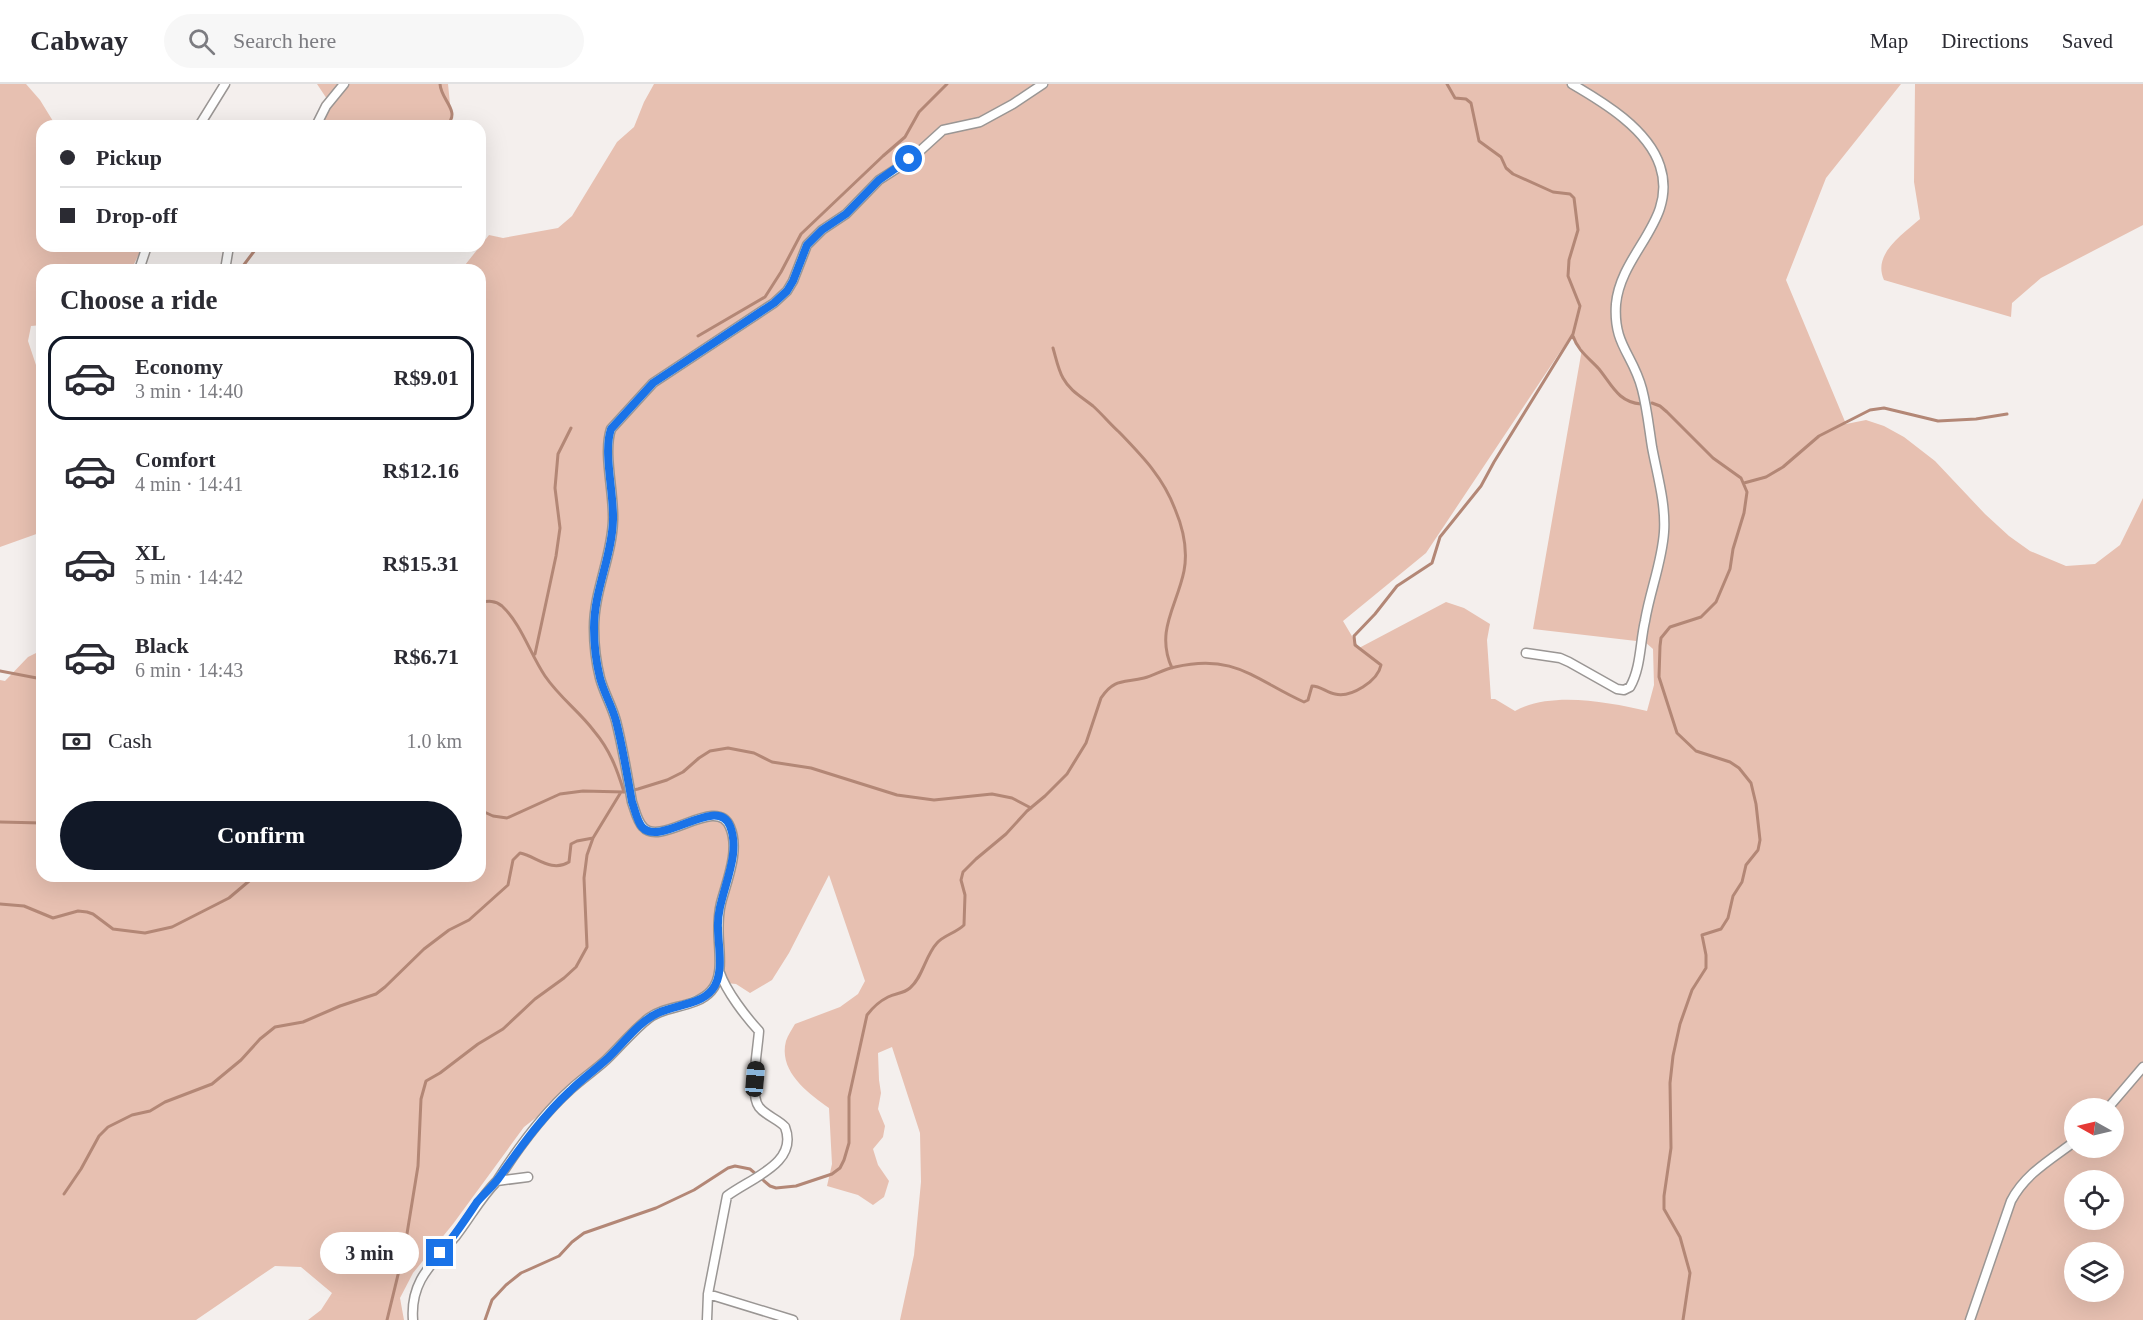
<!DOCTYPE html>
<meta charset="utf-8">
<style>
body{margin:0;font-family:Georgia,serif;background:#f7f7f7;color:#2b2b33;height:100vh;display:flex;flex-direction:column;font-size:22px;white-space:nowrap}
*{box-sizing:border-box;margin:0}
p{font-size:20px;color:#7c7c81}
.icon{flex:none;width:33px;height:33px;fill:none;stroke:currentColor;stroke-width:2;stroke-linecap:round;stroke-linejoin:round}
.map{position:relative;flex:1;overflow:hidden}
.side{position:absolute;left:36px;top:180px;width:450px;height:618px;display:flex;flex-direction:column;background:#fff;border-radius:18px;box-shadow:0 6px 24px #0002}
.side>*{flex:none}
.guide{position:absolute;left:36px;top:36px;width:450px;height:132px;border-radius:18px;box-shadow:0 6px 24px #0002;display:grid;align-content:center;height:132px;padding:0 24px;background:#fff}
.needle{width:39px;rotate:278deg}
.fabs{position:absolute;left:2064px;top:1014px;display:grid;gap:12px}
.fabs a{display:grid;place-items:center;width:60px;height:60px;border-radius:50%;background:#fff;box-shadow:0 6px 24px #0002;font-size:30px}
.end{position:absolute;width:27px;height:27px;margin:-14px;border:8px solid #1a73e8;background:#fff;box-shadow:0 0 0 3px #fff}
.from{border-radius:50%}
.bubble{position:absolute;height:42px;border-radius:21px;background:#fff;box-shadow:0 6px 24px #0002;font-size:20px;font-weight:700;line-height:42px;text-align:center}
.car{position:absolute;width:18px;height:36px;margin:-18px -9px;border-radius:8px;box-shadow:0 0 4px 2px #0007;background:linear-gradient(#222 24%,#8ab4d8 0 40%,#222 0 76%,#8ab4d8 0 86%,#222 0)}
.guide b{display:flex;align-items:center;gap:21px;height:57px;font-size:22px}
.guide b+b{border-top:2px solid #e1e1e2}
.guide i{width:15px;height:15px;background:#2b2b33}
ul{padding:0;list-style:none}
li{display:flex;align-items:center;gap:18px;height:84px;margin:0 12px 9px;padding:0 12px;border:3px solid transparent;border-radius:18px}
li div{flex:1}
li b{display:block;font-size:22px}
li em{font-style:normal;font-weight:700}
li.active{border-color:#111827}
li>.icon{width:54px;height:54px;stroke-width:1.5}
h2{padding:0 24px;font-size:27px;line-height:72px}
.pay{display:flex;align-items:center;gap:15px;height:66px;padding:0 24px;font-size:22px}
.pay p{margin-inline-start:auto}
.cta{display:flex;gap:12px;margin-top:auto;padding:12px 24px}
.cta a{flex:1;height:69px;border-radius:36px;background:#111827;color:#fff;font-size:24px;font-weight:700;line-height:69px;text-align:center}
header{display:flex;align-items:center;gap:36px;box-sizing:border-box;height:84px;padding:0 30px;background:#fff;border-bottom:2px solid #e1e1e2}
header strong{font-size:28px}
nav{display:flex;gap:33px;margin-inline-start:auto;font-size:21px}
.search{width:420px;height:54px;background:#f7f7f7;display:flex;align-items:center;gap:15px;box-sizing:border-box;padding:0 21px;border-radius:33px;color:#7c7c81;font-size:22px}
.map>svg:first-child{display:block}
.green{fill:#e7c0b1;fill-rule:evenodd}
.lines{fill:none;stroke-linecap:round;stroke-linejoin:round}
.stream{stroke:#b38776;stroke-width:3}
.minor-casing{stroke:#9a9694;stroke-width:11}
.minor{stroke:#fff;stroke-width:8}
.route{stroke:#1a73e8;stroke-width:8}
</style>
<header>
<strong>Cabway</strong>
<div class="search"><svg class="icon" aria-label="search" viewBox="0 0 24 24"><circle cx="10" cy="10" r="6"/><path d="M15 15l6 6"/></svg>Search here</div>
<nav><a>Map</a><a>Directions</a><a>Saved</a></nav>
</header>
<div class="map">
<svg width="2143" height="1236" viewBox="0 0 2143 1236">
<rect width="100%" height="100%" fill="#f4efed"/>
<!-- green -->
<path class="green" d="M0 0H26L40 16 56 42H42V162H143L131 186H42V241L31 242 28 257 42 299V448L0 463Z
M317 0H448L451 30 448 42H315L329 18Z
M654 0H1901L1826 94 1786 196 1846 340 1866 336 1884 342 1904 353 1935 377 1985 430 2009 452 2030 467 2066 482 2095 480 2120 461 2143 414V1236H900L914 1171 921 1098 920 1049 892 963 878 969 879 996 881 1009 878 1025 885 1042 883 1053 873 1065 878 1081 889 1097 884 1113 873 1121 858 1111 827 1102 832 1080 829 1024C808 1009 778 987 786 957 788 951 792 945 795 940L840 923 858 910 865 897 829 791 789 869 772 896 750 909 736 900 726 899 661 925 569 1008 524 1043 453 1140 413 1189 400 1214 404 1236H308L321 1226 332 1209 301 1183 275 1182 196 1236H0V596L5 597 28 573 42 566V792H480V186H461L489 151 503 154 558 144 572 132 617 58 634 43 644 18ZM1570 253 1582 265 1533 545 1645 558 1653 565 1654 601 1647 627C1608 618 1551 607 1515 627L1495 615H1491L1487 556 1490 540 1464 524 1446 518 1359 564 1343 537 1426 469ZM2074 1024H2114V1064H2074ZM2074 1096H2114V1136H2074ZM2074 1168H2114V1208H2074Z
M1915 0H2143V141L2041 194 2012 219 2011 233 1884 196C1872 170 1903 150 1920 135L1914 98Z"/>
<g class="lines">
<!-- stream -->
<path class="stream" d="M440 0C441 17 462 27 446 42
M240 186 258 162
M698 252 765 213 781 188 801 150 883 72 905 53 919 28 947 0
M1573 252C1578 267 1589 274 1599 285 1612 301 1618 318 1641 320
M1053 264C1056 274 1058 285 1063 294 1070 307 1082 313 1093 322 1102 330 1110 340 1119 348 1142 372 1163 393 1175 425 1183 444 1188 466 1184 487 1177 522 1155 547 1172 584
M1652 319 1660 322 1667 328 1713 374 1741 394 1747 408 1744 429 1733 465 1730 485 1716 518 1701 533 1670 543 1661 554 1660 562 1659 593 1677 649 1696 667 1730 678 1739 684 1751 699 1756 720 1760 756 1758 766 1746 781 1742 798 1733 812 1728 834 1721 845 1702 851 1706 871V884L1692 906 1680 940 1673 972 1670 999 1671 1064 1664 1112V1125L1680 1153 1690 1189 1683 1236
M1744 399 1766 393 1783 383 1819 352 1870 326 1884 324 1938 337 1976 335 2007 330
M480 518C488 517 495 516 502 522 522 541 530 570 545 592 560 614 579 627 594 647 610 666 617 685 624 708
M535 570 556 472 560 444 555 404 558 370 571 344
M0 587 42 595
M480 726 493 732 507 734 560 710 583 707 624 708 638 705 667 696 683 688 699 674 710 667 728 664 754 669 772 678 811 684 897 711 934 716 992 710 1012 714 1031 724
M0 738 42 739
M0 820 24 822 53 834 78 827 87 828 93 830 113 845 145 849 172 843 229 814 255 792
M64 1110 81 1085 99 1052 108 1043 132 1031 150 1027 165 1018 212 1000 241 976 260 955 275 943 303 938 340 922 376 910 385 903 424 865 449 846 469 836 508 801 513 776 520 769C536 772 551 789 569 778L571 760 577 757 593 754
M387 1236 405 1162 418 1082 421 1015 426 997 440 989 478 960 503 945 535 915 564 894 576 883 587 863 584 794 587 771 593 754 621 708
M485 1236 492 1216 506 1201 521 1189 559 1172 572 1158 584 1149 656 1124 694 1106 728 1084 735 1082 750 1085 770 1102 776 1104 796 1102 832 1090 840 1084 844 1076 849 1059V1013L867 931C873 923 880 917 888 913 896 909 903 910 910 904 923 893 925 872 937 859 944 851 956 849 964 841L965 811 961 796 963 788 976 775 1006 750 1027 727 1045 712 1067 690 1086 659 1101 614C1114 594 1124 599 1144 594 1155 591 1164 585 1175 583 1235 569 1255 596 1304 618L1308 616 1312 602C1321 602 1327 609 1335 610 1351 614 1378 597 1381 581L1355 561 1354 552 1375 530 1397 502 1432 479 1440 453 1481 402 1494 378 1573 250 1580 222 1568 192 1569 176 1578 146 1574 114 1570 110 1553 108 1513 90 1506 84 1501 73 1479 57 1471 19 1466 15 1455 14 1447 0"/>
<!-- minor casing -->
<g class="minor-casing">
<path id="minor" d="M199 42 225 0
M316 42 326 22 344 0
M139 186 147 162
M225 186 229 162
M1526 569 1560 574 1569 578 1617 605 1624 606 1630 603C1641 584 1640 558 1645 537 1650 507 1662 478 1664 448 1666 420 1657 390 1652 363 1649 344 1647 324 1642 305 1633 270 1613 261 1616 220 1621 168 1678 136 1660 82 1648 45 1603 18 1572 0
M2108 1024 2143 983
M528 1093 497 1097C518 1064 541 1032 571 1005 582 995 595 986 606 976 620 963 633 946 649 934 666 921 696 924 711 907 722 895 720 875 719 859 718 845 718 832 721 819 727 796 740 766 730 743 717 710 661 764 643 743 637 737 635 726 632 718 627 691 623 664 616 637 612 622 604 609 600 594 596 578 594 560 594 544 594 506 612 473 613 436 614 408 603 369 611 345L653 299 774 219 787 207 793 197 807 161 822 146 846 130 879 96 910 76 943 46 980 38 1013 20 1043 0
M708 1210 793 1236
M413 1236C410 1197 432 1180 455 1153 470 1134 480 1114 497 1097
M707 1236 708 1210 727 1112C751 1094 799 1079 785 1043 778 1035 766 1032 759 1023 749 1010 758 964 759 947 746 933 726 907 720 889
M1970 1236 2011 1117C2025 1090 2050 1076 2074 1058"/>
</g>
<!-- minor -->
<use href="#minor" class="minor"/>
</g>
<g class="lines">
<!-- route -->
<path class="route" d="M440 1169C454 1153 465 1136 477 1118 484 1110 492 1103 498 1095 521 1063 542 1033 570 1007 582 995 595 986 608 974 624 959 638 938 658 929 674 921 700 921 712 906 725 890 718 863 718 844 716 813 743 774 730 742 717 710 661 764 642 743 637 737 635 726 632 718 627 691 623 664 616 637 612 622 604 609 600 594 596 578 594 560 594 544 594 506 612 473 613 436 614 409 603 368 611 345L653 299 774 219 787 207 793 197 807 161 822 146 846 130 879 96 909 75"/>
</g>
</svg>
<div class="fabs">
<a><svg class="needle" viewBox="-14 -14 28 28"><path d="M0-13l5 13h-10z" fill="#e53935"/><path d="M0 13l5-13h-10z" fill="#7c7c81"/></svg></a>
<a><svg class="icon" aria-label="locate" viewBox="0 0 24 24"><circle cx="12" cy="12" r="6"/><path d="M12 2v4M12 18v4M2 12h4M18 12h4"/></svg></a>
<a><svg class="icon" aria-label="layers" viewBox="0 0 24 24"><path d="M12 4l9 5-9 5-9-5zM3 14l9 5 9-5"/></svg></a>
</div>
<i class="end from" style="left:909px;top:75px"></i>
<i class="end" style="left:440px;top:1169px"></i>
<div class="bubble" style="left:320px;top:1148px;width:99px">3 min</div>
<i class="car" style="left:755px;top:995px;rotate:5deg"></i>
<div class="guide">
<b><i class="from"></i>Pickup</b>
<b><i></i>Drop-off</b>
</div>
<section class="side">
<h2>Choose a ride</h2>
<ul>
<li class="active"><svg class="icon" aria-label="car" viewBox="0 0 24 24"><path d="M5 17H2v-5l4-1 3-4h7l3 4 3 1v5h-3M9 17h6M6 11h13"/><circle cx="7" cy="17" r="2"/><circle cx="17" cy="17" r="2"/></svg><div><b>Economy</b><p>3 min · 14:40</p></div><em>R$9.01</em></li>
<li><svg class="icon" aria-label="car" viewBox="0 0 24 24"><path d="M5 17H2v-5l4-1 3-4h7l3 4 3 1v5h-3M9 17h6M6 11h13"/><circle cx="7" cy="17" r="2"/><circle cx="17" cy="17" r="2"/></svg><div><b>Comfort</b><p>4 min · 14:41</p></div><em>R$12.16</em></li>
<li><svg class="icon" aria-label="car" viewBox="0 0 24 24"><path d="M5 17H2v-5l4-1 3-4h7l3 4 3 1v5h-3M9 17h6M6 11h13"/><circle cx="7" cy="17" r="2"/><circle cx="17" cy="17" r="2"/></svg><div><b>XL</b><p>5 min · 14:42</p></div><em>R$15.31</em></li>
<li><svg class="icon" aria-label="car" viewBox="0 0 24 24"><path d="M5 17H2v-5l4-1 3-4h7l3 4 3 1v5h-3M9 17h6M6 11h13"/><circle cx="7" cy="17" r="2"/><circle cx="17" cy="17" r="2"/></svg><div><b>Black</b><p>6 min · 14:43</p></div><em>R$6.71</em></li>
</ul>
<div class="pay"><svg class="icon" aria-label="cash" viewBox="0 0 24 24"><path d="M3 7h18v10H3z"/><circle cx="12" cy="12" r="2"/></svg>Cash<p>1.0 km</p></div>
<div class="cta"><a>Confirm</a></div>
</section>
</div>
